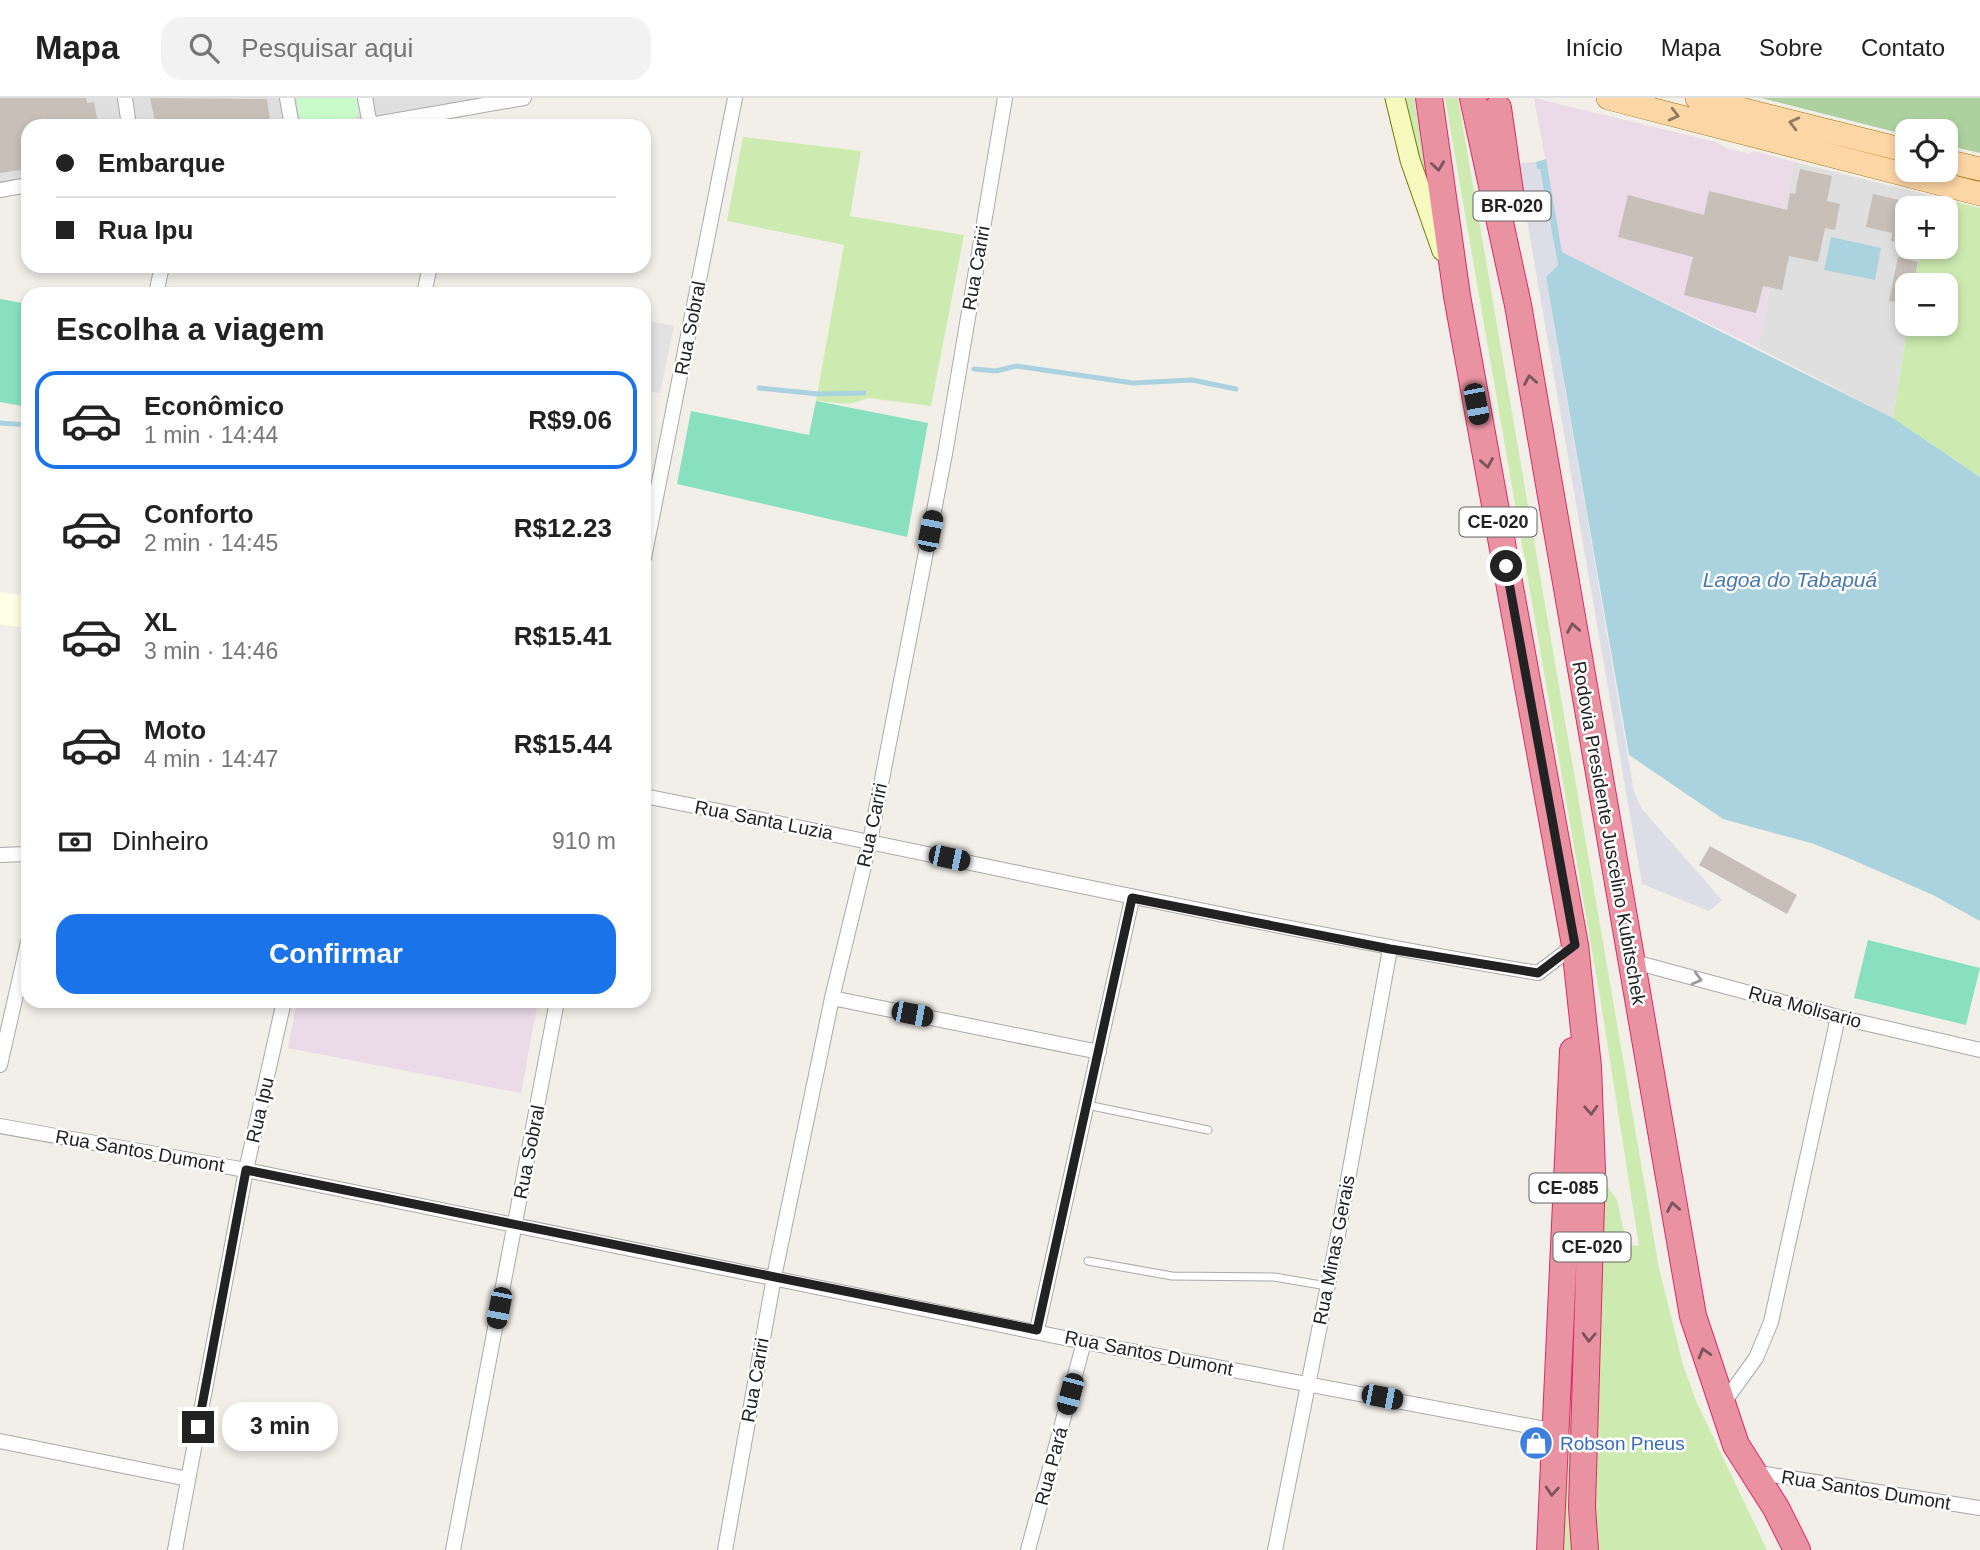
<!DOCTYPE html>
<html lang="pt">
<meta charset="utf-8">
<style>
body{margin:0;font-family:Helvetica,sans-serif;background:#f2f2f2;color:#222;height:100vh;display:flex;flex-direction:column;font-size:26px;white-space:nowrap}
*{box-sizing:border-box;margin:0}
p{font-size:23px;color:#767676}
.icon{flex:none;width:38px;height:38px;fill:none;stroke:currentColor;stroke-width:2;stroke-linecap:round;stroke-linejoin:round}
.map{position:relative;flex:1;overflow:hidden}
.side{position:absolute;left:21px;top:189px;width:630px;height:721px;display:flex;flex-direction:column;background:#fff;border-radius:21px;box-shadow:0 4px 10px #0003}
.side>*{flex:none}
.hud{position:absolute;left:21px;top:21px;width:630px;height:154px;border-radius:21px;box-shadow:0 4px 10px #0003;display:grid;align-content:center;height:154px;padding:0 35px;background:#fff}
.controls{position:absolute;left:1895px;top:21px;display:grid;gap:14px}
.controls a{display:grid;place-items:center;width:63px;height:63px;border-radius:14px;background:#fff;box-shadow:0 4px 10px #0003;font-size:35px}
.end{position:absolute;width:32px;height:32px;margin:-16px;border:9px solid #222;background:#fff;box-shadow:0 0 0 4px #fff}
.from{border-radius:50%}
.bubble{position:absolute;height:49px;border-radius:21px;background:#fff;box-shadow:0 4px 10px #0003;font-size:23px;font-weight:600;line-height:49px;text-align:center}
.car{position:absolute;width:21px;height:42px;margin:-21px -10px;border-radius:9px;box-shadow:0 0 5px 2px #0007;background:linear-gradient(#222 24%,#8ab4d8 0 40%,#222 0 76%,#8ab4d8 0 86%,#222 0)}
.hud b{display:flex;align-items:center;gap:24px;height:66px;font-size:26px}
.hud b+b{border-top:2px solid #e0e0e0}
.hud i{width:18px;height:18px;background:#222}
ul{padding:0;list-style:none}
li{display:flex;align-items:center;gap:21px;height:98px;margin:0 14px 10px;padding:0 21px;border:4px solid transparent;border-radius:21px}
li div{flex:1}
li b{display:block;font-size:26px}
li em{font-style:normal;font-weight:600}
li.selected{border-color:#1a73e8}
li>.icon{width:63px;height:63px;stroke-width:1.5}
h2{padding:0 35px;font-size:32px;line-height:84px}
.pay{display:flex;align-items:center;gap:18px;height:77px;padding:0 35px;font-size:26px}
.pay p{margin-inline-start:auto}
.action{display:flex;gap:14px;margin-top:auto;padding:14px 35px}
.action a{flex:1;height:80px;border-radius:21px;background:#1a73e8;color:#fff;font-size:28px;font-weight:600;line-height:80px;text-align:center}
header{display:flex;align-items:center;gap:42px;box-sizing:border-box;height:98px;padding:0 35px;background:#fff;border-bottom:2px solid #e0e0e0}
header strong{font-size:33px}
nav{display:flex;gap:38px;margin-inline-start:auto;font-size:24px}
.search{width:490px;height:63px;background:#f2f2f2;display:flex;align-items:center;gap:18px;box-sizing:border-box;padding:0 24px;border-radius:21px;color:#767676;font-size:26px}
.map>svg:first-child{display:block}
.residential{fill:#e0dfdf}
.industrial{fill:#ebdbe8}
.education{fill:#ffffe5}
.grass{fill:#cdebb0}
.forest{fill:#add19e}
.park{fill:#c8facc}
.pitch{fill:#88e0be}
.parking{fill:#e2e2e2}
.plaza{fill:#dddde8}
.water{fill:#aad3df}
.lines{fill:none;stroke-linecap:round;stroke-linejoin:round}
.stream{stroke:#aad3df;stroke-width:5}
.building{fill:#c7bfb8}
.lane-casing{stroke:#a9a9a9;stroke-width:9}
.street-casing{stroke:#a9a9a9;stroke-width:16}
.secondary-casing{stroke:#707d05;stroke-width:21}
.primary-casing{stroke:#a06b00;stroke-width:24}
.highway-casing{stroke:#dc2a67;stroke-width:28}
.lane{stroke:#fff;stroke-width:7}
.street{stroke:#fff;stroke-width:14}
.secondary{stroke:#f7fabf;stroke-width:19}
.primary{stroke:#fcd6a4;stroke-width:23}
.highway{stroke:#e892a2;stroke-width:26}
.oneway{stroke:#8f7c63}
.oneway2{stroke:#7b545c}
.oneway3{stroke:#9c9c9c}
.route{stroke:#222;stroke-width:9}
.labels{text-anchor:middle;dominant-baseline:central;stroke-width:5;stroke-linejoin:round;paint-order:stroke}
.shield{fill:#fff;stroke:#646464;stroke-width:2}
.shield-label{font-size:18px;font-weight:bold;fill:#222}
.street-label{font-size:19px;fill:#222;stroke:#fff}
.shop-label{font-size:19px;fill:#366cbe;stroke:#fff;text-anchor:start}
.water-label{font-size:21px;font-style:italic;fill:#4a7aab;stroke:#fff}
</style>
<header>
<strong>Mapa</strong>
<div class="search"><svg class="icon" aria-label="search" viewBox="0 0 24 24"><circle cx="10" cy="10" r="6"/><path d="M15 15l6 6"/></svg>Pesquisar aqui</div>
<nav><a>Início</a><a>Mapa</a><a>Sobre</a><a>Contato</a></nav>
</header>
<div class="map">
<svg width="1980" height="1452" viewBox="0 0 1980 1452">
<rect width="100%" height="100%" fill="#f2efe9"/>
<!-- residential -->
<path class="residential" d="M0 0H524L364 28H28V87L0 92Z
M1794 64 1929 97 1927 110H1908V149H1921L1914 187H1908V226L1893 320 1758 250Z"/>
<!-- industrial -->
<path class="industrial" d="M1534 0 1716 44 1726 50 1749 56 1754 53 1794 64 1758 250 1562 154Z
M297 903H538L521 995 288 950Z"/>
<!-- education -->
<path class="education" d="M0 494 28 498V530L0 527Z"/>
<!-- grass -->
<path class="grass" d="M1404 0H1414L1427 79 1413 48Z
M1445 0H1458L1659 1170 1683 1267 1696 1303 1767 1452H1598L1593 1408 1603 1082 1617 1102 1627 1147 1639 1148 1600 899Z
M743 39 861 53 850 118 964 137 931 308 868 300 850 306 816 303 844 147 727 123Z
M1929 97 1980 110V379L1893 320 1908 226H1946V187H1914L1921 149H1946V110H1927Z
M1578 1062 1575 1452H1559Z"/>
<!-- forest -->
<path class="forest" d="M1761 0H1980V55L1946 47V33H1908L1907 37Z"/>
<!-- park -->
<path class="park" d="M296 0H357L359 14 356 20 305 28 301 25Z"/>
<!-- pitch -->
<path class="pitch" d="M0 201 28 206V309L0 304Z
M816 303 928 325 907 439 677 386 691 313 809 337Z
M1868 842 1980 870 1966 927 1854 900Z"/>
<!-- parking -->
<path class="parking" d="M644 222 674 228 660 295 644 293Z"/>
<!-- plaza -->
<path class="plaza" d="M1536 64 1537 71H1540L1558 168 1546 179 1634 694 1642 711 1722 802 1709 813 1642 786 1517 65Z"/>
<!-- water -->
<path class="water" d="M1546 61 1562 154 1893 320 1980 379V823L1933 797 1846 759 1814 746 1723 721 1629 657 1546 179 1558 167 1540 71H1537L1536 64Z
M1831 139 1881 150 1875 182 1824 172Z"/>
<g class="lines">
<!-- stream -->
<path class="stream" d="M974 271 996 273 1016 268 1133 285 1192 282 1236 291
M759 290 818 296 864 295
M0 325 28 327"/>
</g>
<!-- building -->
<path class="building" d="M0 0H86L87 5 94 4 98 25 28 28V71L0 75Z
M150 0 267 1 271 28H156Z
M1800 71 1832 78 1827 103 1840 106 1835 132 1825 130 1818 164 1789 158 1782 192 1763 188 1756 215 1684 197 1693 159 1618 139 1628 97 1704 117 1709 93 1787 112 1790 95 1795 96Z
M1873 96 1908 104V146L1891 143 1892 135 1866 129Z
M1898 159 1918 164 1913 187H1908V207L1889 203Z
M1710 748 1797 797 1787 816 1699 767Z"/>
<g class="lines">
<!-- lane casing -->
<g class="lane-casing">
<path id="lane" d="M1087 1007 1208 1032
M1088 1163 1172 1178 1274 1179 1327 1188"/>
</g>
<!-- street casing -->
<g class="street-casing">
<path id="street" d="M125 0 129 28
M287 0 292 28
M365 0 370 27
M364 28 524 0
M0 92 28 87
M156 196 162 168
M424 196 430 168
M644 460 735 0
M644 698C942 757 1238 825 1538 875L1575 847
M0 757 28 756
M1631 863 1838 919 1980 952
M832 900 1099 954
M0 967 28 844
M0 1028 246 1072 1084 1244 1556 1333
M1037 1232 1132 801
M1722 1307 1756 1260 1771 1224 1838 919
M0 1343 188 1381
M1753 1374 1980 1410
M175 1452 246 1072 284 903
M453 1452 557 903
M725 1452 774 1179 832 900 870 743 945 356 1005 0
M1028 1452 1084 1244
M1275 1452 1337 1142 1390 851"/>
</g>
<!-- secondary casing -->
<g class="secondary-casing">
<path id="secondary" d="M1395 0 1410 62 1442 153"/>
</g>
<!-- primary casing -->
<g class="primary-casing">
<path id="primary" d="M1608 0 1980 96
M1697 0 1908 53
M1946 63 1980 71"/>
</g>
<!-- highway casing -->
<g class="highway-casing">
<path id="highway" d="M1429 0 1457 198 1575 847 1588 969 1592 1073 1582 1409 1585 1452
M1473 0 1518 207 1693 1218 1736 1347 1776 1410 1797 1452
M1498 10 1511 101
M1550 1452 1573 953"/>
</g>
<!-- lane -->
<use href="#lane" class="lane"/>
<!-- street -->
<use href="#street" class="street"/>
<!-- secondary -->
<use href="#secondary" class="secondary"/>
<!-- primary -->
<use href="#primary" class="primary"/>
<!-- highway -->
<use href="#highway" class="highway"/>
</g>
<!-- one-way arrows -->
<defs><path id="oneway-chevron" d="M-2-3.5L2.5 0L-2 3.5" fill="none" stroke-width="1.6" stroke-linecap="round" stroke-linejoin="round" transform="scale(1.75)"/></defs>
<g class="oneway">
<use href="#oneway-chevron" transform="translate(1674 17) rotate(14)"/>
<use href="#oneway-chevron" transform="translate(1794 25) rotate(-166)"/>
</g>
<g class="oneway2">
<use href="#oneway-chevron" transform="translate(1438 68) rotate(82)"/>
<use href="#oneway-chevron" transform="translate(1530 282) rotate(-100)"/>
<use href="#oneway-chevron" transform="translate(1487 365) rotate(80)"/>
<use href="#oneway-chevron" transform="translate(1573 530) rotate(-100)"/>
<use href="#oneway-chevron" transform="translate(1591 1012) rotate(87)"/>
<use href="#oneway-chevron" transform="translate(1673 1109) rotate(-100)"/>
<use href="#oneway-chevron" transform="translate(1589 1239) rotate(92)"/>
<use href="#oneway-chevron" transform="translate(1704 1255) rotate(-106)"/>
<use href="#oneway-chevron" transform="translate(1552 1393) rotate(94)"/>
</g>
<use class="oneway3" href="#oneway-chevron" transform="translate(1697 881) rotate(15)"/>
<g class="lines">
<!-- route -->
<path class="route" d="M198 1329 246 1072 1037 1232 1132 800 1390 851 1538 875 1575 847 1506 468"/>
</g>
<!-- icons -->
<defs>
<g id="shop-disc" transform="scale(1.75)"><circle r="9.5" fill="#3f7fe0" stroke="#fff"/><path d="M-5-2.5h2.3a2.7 3.5 0 0 1 5.4 0H5L5.5 6h-11ZM-1.5-2.5h3a1.5 2.3 0 0 0-3 0Z" fill="#fff"/></g>
</defs>
<g fill-rule="evenodd">
<use href="#shop-disc" x="1536" y="1345"/>
</g>
<g class="labels">
<!-- shield labels -->
<g class="shield">
<rect x="1473.5" y="93.5" width="77" height="29" rx="5"/>
<rect x="1459.5" y="409.5" width="77" height="29" rx="5"/>
<rect x="1529.5" y="1075.5" width="77" height="29" rx="5"/>
<rect x="1553.5" y="1134.5" width="77" height="29" rx="5"/>
</g>
<g class="shield-label">
<text x="1512" y="108">BR-020</text>
<text x="1498" y="424">CE-020</text>
<text x="1568" y="1090">CE-085</text>
<text x="1592" y="1149">CE-020</text>
</g>
<!-- street labels -->
<g class="street-label">
<text transform="translate(976 170) rotate(-80)">Rua Cariri</text>
<text transform="translate(690 230) rotate(-79)">Rua Sobral</text>
<text transform="translate(764 722) rotate(11)">Rua Santa Luzia</text>
<text transform="translate(872 727) rotate(-78)">Rua Cariri</text>
<text transform="translate(1609 735) rotate(80)">Rodovia Presidente Juscelino Kubitschek</text>
<text transform="translate(1805 909) rotate(15)">Rua Molisario</text>
<text transform="translate(260 1012) rotate(-77)">Rua Ipu</text>
<text transform="translate(140 1053) rotate(10)">Rua Santos Dumont</text>
<text transform="translate(529 1054) rotate(-79)">Rua Sobral</text>
<text transform="translate(1334 1152) rotate(-79)">Rua Minas Gerais</text>
<text transform="translate(1149 1255) rotate(11)">Rua Santos Dumont</text>
<text transform="translate(755 1282) rotate(-80)">Rua Cariri</text>
<text transform="translate(1051 1368) rotate(-75)">Rua Pará</text>
<text transform="translate(1866 1392) rotate(9)">Rua Santos Dumont</text>
</g>
<!-- shop labels -->
<g class="shop-label">
<text x="1560" y="1345">Robson Pneus</text>
</g>
<!-- water labels -->
<g class="water-label">
<text x="1790" y="481">Lagoa do Tabapuá</text>
</g>
</g>
</svg>
<div class="controls">
<a><svg class="icon" aria-label="locate" viewBox="0 0 24 24"><circle cx="12" cy="12" r="6"/><path d="M12 2v4M12 18v4M2 12h4M18 12h4"/></svg></a>
<a>+</a>
<a>−</a>
</div>
<i class="end from" style="left:1506px;top:468px"></i>
<i class="end" style="left:198px;top:1329px"></i>
<div class="bubble" style="left:222px;top:1304px;width:116px">3 min</div>
<i class="car" style="left:1476px;top:306px;rotate:169deg"></i>
<i class="car" style="left:930px;top:433px;rotate:11deg"></i>
<i class="car" style="left:949px;top:760px;rotate:102deg"></i>
<i class="car" style="left:912px;top:916px;rotate:101deg"></i>
<i class="car" style="left:499px;top:1210px;rotate:191deg"></i>
<i class="car" style="left:1070px;top:1296px;rotate:195deg"></i>
<i class="car" style="left:1382px;top:1299px;rotate:101deg"></i>
<div class="hud">
<b><i class="from"></i>Embarque</b>
<b><i></i>Rua Ipu</b>
</div>
<section class="side">
<h2>Escolha a viagem</h2>
<ul>
<li class="selected"><svg class="icon" aria-label="car" viewBox="0 0 24 24"><path d="M5 17H2v-5l4-1 3-4h7l3 4 3 1v5h-3M9 17h6M6 11h13"/><circle cx="7" cy="17" r="2"/><circle cx="17" cy="17" r="2"/></svg><div><b>Econômico</b><p>1 min · 14:44</p></div><em>R$9.06</em></li>
<li><svg class="icon" aria-label="car" viewBox="0 0 24 24"><path d="M5 17H2v-5l4-1 3-4h7l3 4 3 1v5h-3M9 17h6M6 11h13"/><circle cx="7" cy="17" r="2"/><circle cx="17" cy="17" r="2"/></svg><div><b>Conforto</b><p>2 min · 14:45</p></div><em>R$12.23</em></li>
<li><svg class="icon" aria-label="car" viewBox="0 0 24 24"><path d="M5 17H2v-5l4-1 3-4h7l3 4 3 1v5h-3M9 17h6M6 11h13"/><circle cx="7" cy="17" r="2"/><circle cx="17" cy="17" r="2"/></svg><div><b>XL</b><p>3 min · 14:46</p></div><em>R$15.41</em></li>
<li><svg class="icon" aria-label="car" viewBox="0 0 24 24"><path d="M5 17H2v-5l4-1 3-4h7l3 4 3 1v5h-3M9 17h6M6 11h13"/><circle cx="7" cy="17" r="2"/><circle cx="17" cy="17" r="2"/></svg><div><b>Moto</b><p>4 min · 14:47</p></div><em>R$15.44</em></li>
</ul>
<div class="pay"><svg class="icon" aria-label="cash" viewBox="0 0 24 24"><path d="M3 7h18v10H3z"/><circle cx="12" cy="12" r="2"/></svg>Dinheiro<p>910 m</p></div>
<div class="action"><a>Confirmar</a></div>
</section>
</div>
